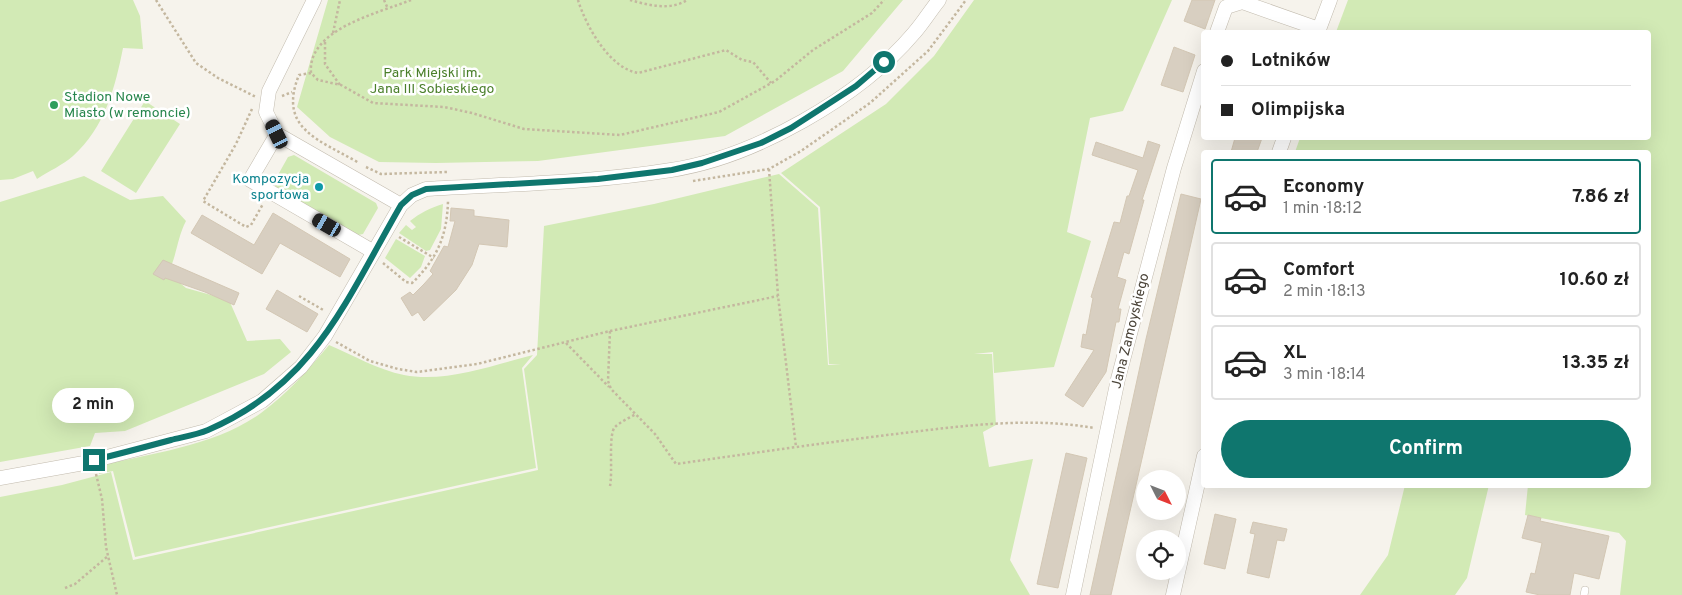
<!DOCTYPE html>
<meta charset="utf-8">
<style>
body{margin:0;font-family:Overpass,sans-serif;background:#f2f2f2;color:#222;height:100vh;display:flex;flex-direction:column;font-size:19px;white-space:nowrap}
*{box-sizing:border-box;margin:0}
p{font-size:16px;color:#767676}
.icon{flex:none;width:28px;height:28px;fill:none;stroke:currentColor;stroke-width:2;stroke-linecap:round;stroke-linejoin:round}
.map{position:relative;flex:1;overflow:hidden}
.sheet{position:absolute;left:1201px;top:150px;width:450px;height:338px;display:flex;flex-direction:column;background:#fff;border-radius:5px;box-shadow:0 5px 20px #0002}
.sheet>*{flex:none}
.top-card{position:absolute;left:1201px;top:30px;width:450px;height:110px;border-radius:5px;box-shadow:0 5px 20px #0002;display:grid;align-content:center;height:110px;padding:0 20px;background:#fff}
.needle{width:32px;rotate:132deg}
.tools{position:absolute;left:1136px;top:470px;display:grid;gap:10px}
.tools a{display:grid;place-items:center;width:50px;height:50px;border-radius:50%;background:#fff;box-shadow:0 5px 20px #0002;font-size:25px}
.end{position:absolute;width:22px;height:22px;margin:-11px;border:6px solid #0f766e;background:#fff;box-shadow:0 0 0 2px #fff}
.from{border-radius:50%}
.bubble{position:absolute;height:35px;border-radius:18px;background:#fff;box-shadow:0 5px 20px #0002;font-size:16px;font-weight:700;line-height:35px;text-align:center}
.car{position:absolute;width:15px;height:30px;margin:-15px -8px;border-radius:6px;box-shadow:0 0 4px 1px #0007;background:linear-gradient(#222 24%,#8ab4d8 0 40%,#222 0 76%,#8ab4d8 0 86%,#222 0)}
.top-card b{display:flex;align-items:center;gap:18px;height:48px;font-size:19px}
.top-card b+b{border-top:1px solid #e0e0e0}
.top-card i{width:12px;height:12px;background:#222}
ul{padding:9px 0 0;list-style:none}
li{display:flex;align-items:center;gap:15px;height:75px;margin:0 10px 8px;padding:0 10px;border:2px solid #e0e0e0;border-radius:5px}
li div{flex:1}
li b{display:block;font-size:19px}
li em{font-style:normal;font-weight:700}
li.on{border-color:#0f766e}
li>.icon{width:45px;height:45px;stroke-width:1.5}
.cta{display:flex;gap:10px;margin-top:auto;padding:10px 20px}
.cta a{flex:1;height:58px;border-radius:30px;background:#0f766e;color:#fff;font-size:20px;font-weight:700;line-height:58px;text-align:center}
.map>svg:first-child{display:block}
.green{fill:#d2eab5}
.building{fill:#d8cfc1;stroke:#d3c7b4}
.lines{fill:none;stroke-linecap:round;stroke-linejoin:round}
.lane-casing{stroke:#c2bbae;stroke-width:8}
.street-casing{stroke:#c2bbae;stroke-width:15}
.path{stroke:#c4b79f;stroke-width:2.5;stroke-dasharray:2.5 2.5;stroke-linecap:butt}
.lane{stroke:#fff;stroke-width:7}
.street{stroke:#fff;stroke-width:14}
.route{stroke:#0f766e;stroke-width:6}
.leisure-dot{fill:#2e9e5b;stroke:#fff;stroke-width:2}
.culture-dot{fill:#0f9aa8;stroke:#fff;stroke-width:2}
.labels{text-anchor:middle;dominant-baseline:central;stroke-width:5;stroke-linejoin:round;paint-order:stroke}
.park-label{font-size:14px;fill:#4a7f2a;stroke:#fff}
.leisure-label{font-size:14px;fill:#27864d;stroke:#fff;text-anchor:start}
.culture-label{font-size:14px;fill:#0d838f;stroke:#fff;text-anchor:end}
.street-label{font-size:14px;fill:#4b4439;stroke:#fff}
</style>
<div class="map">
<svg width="1682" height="595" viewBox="0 0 1682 595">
<rect width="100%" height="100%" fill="#f6f3ec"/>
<!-- green -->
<path class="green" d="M0 0H133L140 16 143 49 123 48C115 88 105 127 73 156 63 165 49 171 37 179L33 171 13 179 0 180Z
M328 0H903L843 71 725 136 538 161 436 163 379 162 330 137 297 107Z
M974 0H1172L1123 111 1090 118 1067 232 1091 241 1054 367 994 373 993 352 974 354H992L996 425 983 432 989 467 1033 459 1010 560 1030 595H0V497L62 485 111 472 133 560 538 470 524 369 537 355 544 226 654 204 779 174 818 208 828 365 841 364H829L820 207 781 173 886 104 934 56Z
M1348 0H1682V595H1620L1626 541 1619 533 1525 515 1528 485H1649V152H1295L1300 138H1649V32H1336Z
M145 101 180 124 136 193 101 171Z
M294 155 376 203 378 208 363 234 358 235 276 187 274 182 288 157Z
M84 176 130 200 163 196 186 221C177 238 177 256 168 273L186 288 229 300 247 341 280 339 291 352 264 374 125 431 95 433 90 446 0 462V202Z
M443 204 441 229 430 250 426 251 399 233 406 225 412 230 416 227 410 221C420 213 430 208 443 204Z
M396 239 425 256 421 267 410 278 385 258Z
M329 345C353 355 378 370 404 375 446 383 493 365 533 355L522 368 536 468 135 557 113 471 99 474 98 466C152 453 215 446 261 413 287 394 309 369 329 345Z
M1405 485H1489L1467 578 1455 595H1360L1388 555Z"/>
<!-- building -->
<path class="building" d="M1192 0H1215L1205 29 1184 21Z
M1174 47 1195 55 1183 92 1161 85Z
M1235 138H1262L1257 152H1231Z
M1148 141 1160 145 1142 200H1144L1129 254 1124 252 1117 277 1126 280 1118 309H1121L1119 322H1116L1106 372 1083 407 1065 395 1094 350 1081 347 1083 334 1086 335 1093 298 1091 297 1114 222 1120 223 1127 196H1129L1138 170 1092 155 1096 142 1143 158Z
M1181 194 1201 199 1111 595H1090L1146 339Z
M451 208 474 210V216L509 220 507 247 479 244 472 265 456 290 424 321 418 312 412 316 401 298 410 292 413 295 424 284 433 274 430 271 444 246 448 247 455 221H450Z
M273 213 350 259 340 277 280 243 262 274 191 233 202 215 254 245Z
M163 260 239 293 234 305 205 292 165 278 164 280 153 274Z
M277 290 318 314 307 332 266 309Z
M1066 453 1087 458 1058 588 1037 584Z
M1215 514 1236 519 1225 569 1204 564Z
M1528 515 1541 518 1540 521 1609 536 1599 579 1574 573 1570 595H1540L1526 592 1531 573 1535 574 1542 543 1522 538Z
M1253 522 1287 529 1284 541 1277 540 1269 578 1247 573 1255 534 1250 533Z"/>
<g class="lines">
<!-- lane casing -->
<g class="lane-casing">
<path id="lane" d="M1584 595 1585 590"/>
</g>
<!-- street casing -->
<g class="street-casing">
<path id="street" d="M1217 32 1226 7 1242 2 1319 29
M1318 32 1330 0
M277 134 266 112 269 91 314 0
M1279 152 1284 138
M401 205 412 195 426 189C508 184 591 183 671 170 754 157 859 98 914 33 923 23 930 11 939 0
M0 478 84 463 206 431 262 401 301 367 325 336 401 205 277 134 250 180 374 252
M1073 595 1118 379 1174 168 1204 71
M1173 595 1204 456"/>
</g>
<!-- path -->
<path class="path" d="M156 0 196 63 218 78 256 97
M384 0 388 9
M411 0C379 13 307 29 311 73L318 80 341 85 373 103 444 107 472 113 524 129 620 135 719 112 775 81 813 50 872 13 884 0
M578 0C586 26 609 68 638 73L726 50 742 60 753 62 771 83
M630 0C648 5 670 11 687 0
M333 33 340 0
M325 42V64L340 85
M311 73 299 75C277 129 320 140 359 163
M282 96 292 92
M252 109 236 144 203 201 246 227 251 225 263 204
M366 167 381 174 447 172
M769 169 778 296 796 447
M693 181 769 169 801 151 870 103 928 51 966 0
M399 237 434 258
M383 263 406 282 412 283C437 259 447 236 448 201
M299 296 325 311
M610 331 778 296
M336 342 370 361 398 369 417 372 477 364 610 331 608 381 611 389 655 434 676 464C746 454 816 444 887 435 955 427 1025 416 1094 428
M566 343 609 387
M96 474 102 499 106 547 117 595
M610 486C613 472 608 434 615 427 620 422 629 418 636 414
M65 588 75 584 108 556"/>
<!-- lane -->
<use href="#lane" class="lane"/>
<!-- street -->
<use href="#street" class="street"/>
</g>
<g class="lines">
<!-- route -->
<path class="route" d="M94 460C119 454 145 447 171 440 183 437 196 435 208 430 315 384 346 300 401 205L412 195 426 189 598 179 672 170 702 163 761 143 791 128 856 86 884 62"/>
</g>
<!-- markers -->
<circle class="leisure-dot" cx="54" cy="105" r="5"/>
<circle class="culture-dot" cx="319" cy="187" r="5"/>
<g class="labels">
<!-- park labels -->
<g class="park-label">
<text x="432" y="73">Park Miejski im.<tspan x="432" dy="16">Jana III Sobieskiego</tspan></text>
</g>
<!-- leisure labels -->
<g class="leisure-label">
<text x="64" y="97">Stadion Nowe<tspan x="64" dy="16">Miasto (w remoncie)</tspan></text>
</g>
<!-- culture labels -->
<g class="culture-label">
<text x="309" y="179">Kompozycja<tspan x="309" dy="16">sportowa</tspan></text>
</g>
<!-- street labels -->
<g class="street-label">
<text transform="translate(1131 331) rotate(-76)">Jana Zamoyskiego</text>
</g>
</g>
</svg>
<div class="tools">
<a><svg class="needle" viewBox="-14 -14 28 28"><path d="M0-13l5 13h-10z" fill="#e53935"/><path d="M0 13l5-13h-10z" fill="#767676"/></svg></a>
<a><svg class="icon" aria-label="locate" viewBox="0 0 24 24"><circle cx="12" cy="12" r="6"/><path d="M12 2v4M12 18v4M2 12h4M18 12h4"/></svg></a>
</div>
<i class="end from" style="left:884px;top:62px"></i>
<i class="end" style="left:94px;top:460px"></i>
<div class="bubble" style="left:52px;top:388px;width:82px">2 min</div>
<i class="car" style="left:277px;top:134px;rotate:334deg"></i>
<i class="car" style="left:327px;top:225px;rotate:300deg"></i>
<div class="top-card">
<b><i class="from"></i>Lotników</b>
<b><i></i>Olimpijska</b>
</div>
<section class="sheet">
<ul>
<li class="on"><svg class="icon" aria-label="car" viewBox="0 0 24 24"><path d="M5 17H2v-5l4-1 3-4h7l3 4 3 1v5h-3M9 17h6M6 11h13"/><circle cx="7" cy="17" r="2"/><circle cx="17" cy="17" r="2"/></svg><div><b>Economy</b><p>1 min · 18:12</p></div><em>7.86 zł</em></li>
<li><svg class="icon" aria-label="car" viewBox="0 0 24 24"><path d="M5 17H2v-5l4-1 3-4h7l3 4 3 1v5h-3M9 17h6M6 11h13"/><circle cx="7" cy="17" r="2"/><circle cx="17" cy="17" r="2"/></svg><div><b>Comfort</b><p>2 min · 18:13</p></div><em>10.60 zł</em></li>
<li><svg class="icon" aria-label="car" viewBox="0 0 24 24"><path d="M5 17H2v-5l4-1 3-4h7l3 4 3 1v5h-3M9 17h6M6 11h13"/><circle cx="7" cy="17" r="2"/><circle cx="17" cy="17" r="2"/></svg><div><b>XL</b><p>3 min · 18:14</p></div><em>13.35 zł</em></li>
</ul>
<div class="cta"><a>Confirm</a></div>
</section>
</div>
